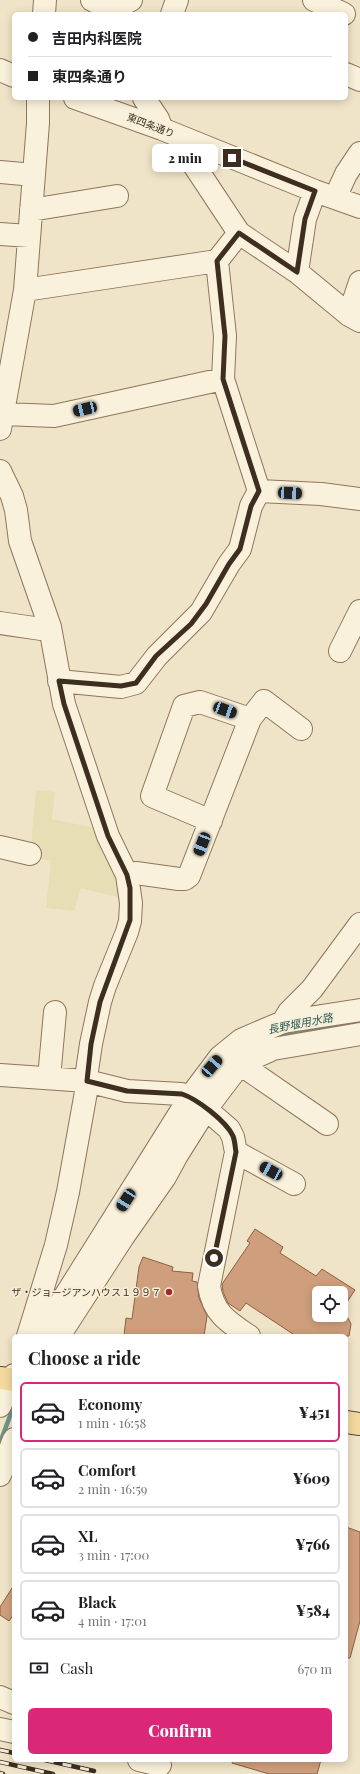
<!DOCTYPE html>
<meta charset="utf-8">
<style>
body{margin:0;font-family:"Playfair Display","Noto Sans JP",serif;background:#f2f2f2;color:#202124;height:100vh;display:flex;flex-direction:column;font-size:15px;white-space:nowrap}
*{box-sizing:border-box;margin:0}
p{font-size:13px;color:#757577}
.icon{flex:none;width:22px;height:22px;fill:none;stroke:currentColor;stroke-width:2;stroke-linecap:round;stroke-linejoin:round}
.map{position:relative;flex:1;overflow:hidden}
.drawer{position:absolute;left:12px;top:1334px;width:336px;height:428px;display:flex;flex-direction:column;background:#fff;border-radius:6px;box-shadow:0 2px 10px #0003}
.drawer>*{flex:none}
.top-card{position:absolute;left:12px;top:12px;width:336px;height:88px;border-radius:6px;box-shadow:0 2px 10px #0003;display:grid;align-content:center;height:88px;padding:0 16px;background:#fff}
.tools{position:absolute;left:312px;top:1286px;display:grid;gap:8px}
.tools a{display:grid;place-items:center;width:36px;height:36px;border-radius:6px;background:#fff;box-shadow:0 2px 10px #0003;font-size:20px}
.end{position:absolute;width:18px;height:18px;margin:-9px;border:5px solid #3d2e20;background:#fff;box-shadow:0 0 0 2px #fff}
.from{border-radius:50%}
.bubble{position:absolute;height:28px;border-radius:6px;background:#fff;box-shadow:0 2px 10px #0003;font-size:13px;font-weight:800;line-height:28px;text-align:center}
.car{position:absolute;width:12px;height:24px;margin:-12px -6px;border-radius:5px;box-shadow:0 0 3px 1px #0007;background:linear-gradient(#222 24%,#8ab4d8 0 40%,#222 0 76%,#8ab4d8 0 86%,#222 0)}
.top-card b{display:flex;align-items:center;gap:14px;height:38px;font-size:15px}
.top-card b+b{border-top:1px solid #e0e0e0}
.top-card i{width:10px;height:10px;background:#202124}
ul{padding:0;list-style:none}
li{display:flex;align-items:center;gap:12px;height:60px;margin:0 8px 6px;padding:0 8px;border:2px solid #e0e0e0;border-radius:6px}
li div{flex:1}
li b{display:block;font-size:15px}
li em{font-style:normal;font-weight:800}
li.current{border-color:#db2777}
li>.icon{width:36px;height:36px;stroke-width:1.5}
h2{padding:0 16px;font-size:18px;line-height:48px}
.pay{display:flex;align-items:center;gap:10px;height:44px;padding:0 16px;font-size:15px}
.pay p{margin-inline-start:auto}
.button{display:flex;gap:8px;margin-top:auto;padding:8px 16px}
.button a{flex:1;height:46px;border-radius:6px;background:#db2777;color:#fff;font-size:16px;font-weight:800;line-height:46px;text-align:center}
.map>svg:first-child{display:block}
.farmland{fill:#e6deb5}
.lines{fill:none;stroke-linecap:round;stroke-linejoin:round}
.stream{stroke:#6f938a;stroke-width:4.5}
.building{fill:#cf9f7d;stroke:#8d5f41;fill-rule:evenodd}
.minor-casing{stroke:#8d765c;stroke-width:24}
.major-casing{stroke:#5b4430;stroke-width:24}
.minor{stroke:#faf1dc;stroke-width:22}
.major{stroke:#f3d9a0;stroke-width:22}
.rail-casing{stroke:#3d2e20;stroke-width:4.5}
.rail{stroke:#f7eed8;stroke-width:3;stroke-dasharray:9;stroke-linecap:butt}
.route{stroke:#3d2e20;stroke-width:5}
.poi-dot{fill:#9e2a2b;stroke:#f7eed8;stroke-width:1.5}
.labels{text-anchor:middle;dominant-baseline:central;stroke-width:3;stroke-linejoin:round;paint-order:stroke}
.street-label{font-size:10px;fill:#3d2e20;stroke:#f7eed8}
.poi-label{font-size:10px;fill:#3d2e20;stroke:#f7eed8;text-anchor:end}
.water-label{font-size:11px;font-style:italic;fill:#2f5d5a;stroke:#f7eed8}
</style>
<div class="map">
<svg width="360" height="1774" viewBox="0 0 360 1774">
<rect width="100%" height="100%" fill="#f0e4c8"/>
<!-- farmland -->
<path class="farmland" d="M36 790 55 792 52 819 95 828 121 880 126 899 81 888 74 911 46 908 51 861 30 856Z"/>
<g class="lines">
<!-- stream -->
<path class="stream" d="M276 1036 337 1025
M0 1443 14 1405"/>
</g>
<!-- building -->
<path class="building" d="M255 1229 283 1247 280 1253 316 1276 322 1269 355 1290 341 1311 348 1318 351 1324 349 1336H296L246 1303 240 1311 228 1303 223 1292 222 1284 250 1243 247 1241ZM319 1293H341V1315H319Z
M143 1257 173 1267 172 1271 193 1273 192 1281 197 1282 199 1298 207 1316 204 1336H124L126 1318 132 1319 139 1267Z
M346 1527 360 1532V1621L350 1658H346Z
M14 1585V1614L9 1621 0 1615V1607Z
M233 1760H321L317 1774H269L232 1763Z"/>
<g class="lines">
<!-- minor casing -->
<g class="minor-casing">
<path id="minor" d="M92 0 112 10 131 0
M314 0 344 14
M44 14 45 0
M172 14 177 0
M0 70 14 76
M346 74 360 80
M75 98 162 129 315 191 360 207
M144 98 158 119 162 129
M176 135 184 150 239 233 297 272 349 315 360 321
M0 172 34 175
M335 198 346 174 360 153
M31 210 117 196
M239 233 217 261 225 336 223 379 259 491
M0 234 29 236
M297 272 305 219 315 191
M25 290 217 261
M349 315 360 282
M4 414 54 416 223 379
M0 429 25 290 38 123V98
M0 471 12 496 16 510 20 541 50 627 64 704 108 836 127 875 131 903 130 921 127 932 105 986 100 1002 91 1044 87 1071 86 1092 68 1192 56 1245 28 1336
M0 623 41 629 50 627
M340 651 360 611
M59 681 121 687 136 683 157 656 201 612 229 564 240 549 251 506 259 491 321 494 360 499
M211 821 152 796 184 706 200 702 250 719
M0 847 30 854
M127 875 136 873 179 879H185L189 876 250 719 264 701 301 729
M283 1022 289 1012 312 989 360 924
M240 1064 327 1124
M0 1075 87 1081 127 1091 181 1094 190 1097 206 1109 229 1129 233 1137 236 1152 209 1286C213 1313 228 1322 249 1336
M49 1078 55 1012
M236 1152 294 1184
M40 1336 190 1097 220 1057 241 1040 283 1022 360 1010
M59 1336 123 1237 165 1177 177 1155 206 1109 240 1064 273 1049 360 1034
M0 1406 14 1375
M0 1475 14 1439
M0 1697 14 1703
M0 1729 14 1732
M139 1760 160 1765"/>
</g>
<!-- major casing -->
<g class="major-casing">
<path id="major" d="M0 1378 14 1380
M346 1422 360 1424"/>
</g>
<!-- minor -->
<use href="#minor" class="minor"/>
<!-- major -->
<use href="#major" class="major"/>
<!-- rail casing -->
<g class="rail-casing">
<path id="rail" d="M0 1750 14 1753
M45 1760 94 1771
M0 1762 53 1774
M0 1773 3 1774"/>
</g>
<!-- rail -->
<use href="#rail" class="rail"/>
</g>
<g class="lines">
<!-- route -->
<path class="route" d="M214 1258 236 1152C235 1147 235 1141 233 1136 226 1121 197 1099 182 1094L127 1091 87 1081 91 1044 100 1002 130 920V888L127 875 108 836 64 704 59 681 121 686 136 683 156 656 191 624 206 604 229 564 240 549 251 506 259 491 223 379 225 336 217 261 239 233 297 272 305 219 315 191 232 158"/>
</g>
<!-- markers -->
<circle class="poi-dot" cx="169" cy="1292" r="4"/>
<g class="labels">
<!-- street labels -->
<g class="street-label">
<text transform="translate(151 125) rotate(21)">東四条通り</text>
</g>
<!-- poi labels -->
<g class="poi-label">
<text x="161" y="1292">ザ・ジョージアンハウス１９９７</text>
</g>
<!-- water labels -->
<g class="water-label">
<text transform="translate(300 1023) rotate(-11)">長野堰用水路</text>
</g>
</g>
</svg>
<div class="tools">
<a><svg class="icon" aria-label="locate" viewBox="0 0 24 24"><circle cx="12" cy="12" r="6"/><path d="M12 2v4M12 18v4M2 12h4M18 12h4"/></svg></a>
</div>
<i class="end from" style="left:214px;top:1258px"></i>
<i class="end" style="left:232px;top:158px"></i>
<div class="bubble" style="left:152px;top:144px;width:66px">2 min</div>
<i class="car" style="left:85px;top:409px;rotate:257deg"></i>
<i class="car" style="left:290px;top:493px;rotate:93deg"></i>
<i class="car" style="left:225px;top:710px;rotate:110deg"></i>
<i class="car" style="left:202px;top:844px;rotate:201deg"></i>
<i class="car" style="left:212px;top:1066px;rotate:41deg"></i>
<i class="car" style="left:271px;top:1171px;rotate:299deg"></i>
<i class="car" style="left:126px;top:1200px;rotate:213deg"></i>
<div class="top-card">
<b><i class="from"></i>吉田内科医院</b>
<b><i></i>東四条通り</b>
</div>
<section class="drawer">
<h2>Choose a ride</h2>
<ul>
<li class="current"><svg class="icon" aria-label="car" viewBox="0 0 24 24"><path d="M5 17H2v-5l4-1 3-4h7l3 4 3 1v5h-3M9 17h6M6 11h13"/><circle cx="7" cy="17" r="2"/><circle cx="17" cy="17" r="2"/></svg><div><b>Economy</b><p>1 min · 16:58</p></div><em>¥451</em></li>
<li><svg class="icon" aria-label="car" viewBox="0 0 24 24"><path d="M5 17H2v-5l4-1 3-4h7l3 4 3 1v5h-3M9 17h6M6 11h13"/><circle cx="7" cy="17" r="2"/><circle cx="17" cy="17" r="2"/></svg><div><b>Comfort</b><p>2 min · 16:59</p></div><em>¥609</em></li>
<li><svg class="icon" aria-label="car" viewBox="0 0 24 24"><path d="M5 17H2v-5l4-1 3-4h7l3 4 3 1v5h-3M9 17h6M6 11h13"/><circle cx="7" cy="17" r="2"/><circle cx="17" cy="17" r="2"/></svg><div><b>XL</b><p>3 min · 17:00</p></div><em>¥766</em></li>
<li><svg class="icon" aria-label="car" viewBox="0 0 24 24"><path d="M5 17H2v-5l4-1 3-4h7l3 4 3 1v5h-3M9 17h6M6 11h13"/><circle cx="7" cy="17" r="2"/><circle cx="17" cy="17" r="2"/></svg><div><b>Black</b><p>4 min · 17:01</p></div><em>¥584</em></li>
</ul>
<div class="pay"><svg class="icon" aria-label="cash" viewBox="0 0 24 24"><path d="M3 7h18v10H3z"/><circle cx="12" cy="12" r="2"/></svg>Cash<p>670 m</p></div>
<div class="button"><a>Confirm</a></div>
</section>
</div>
